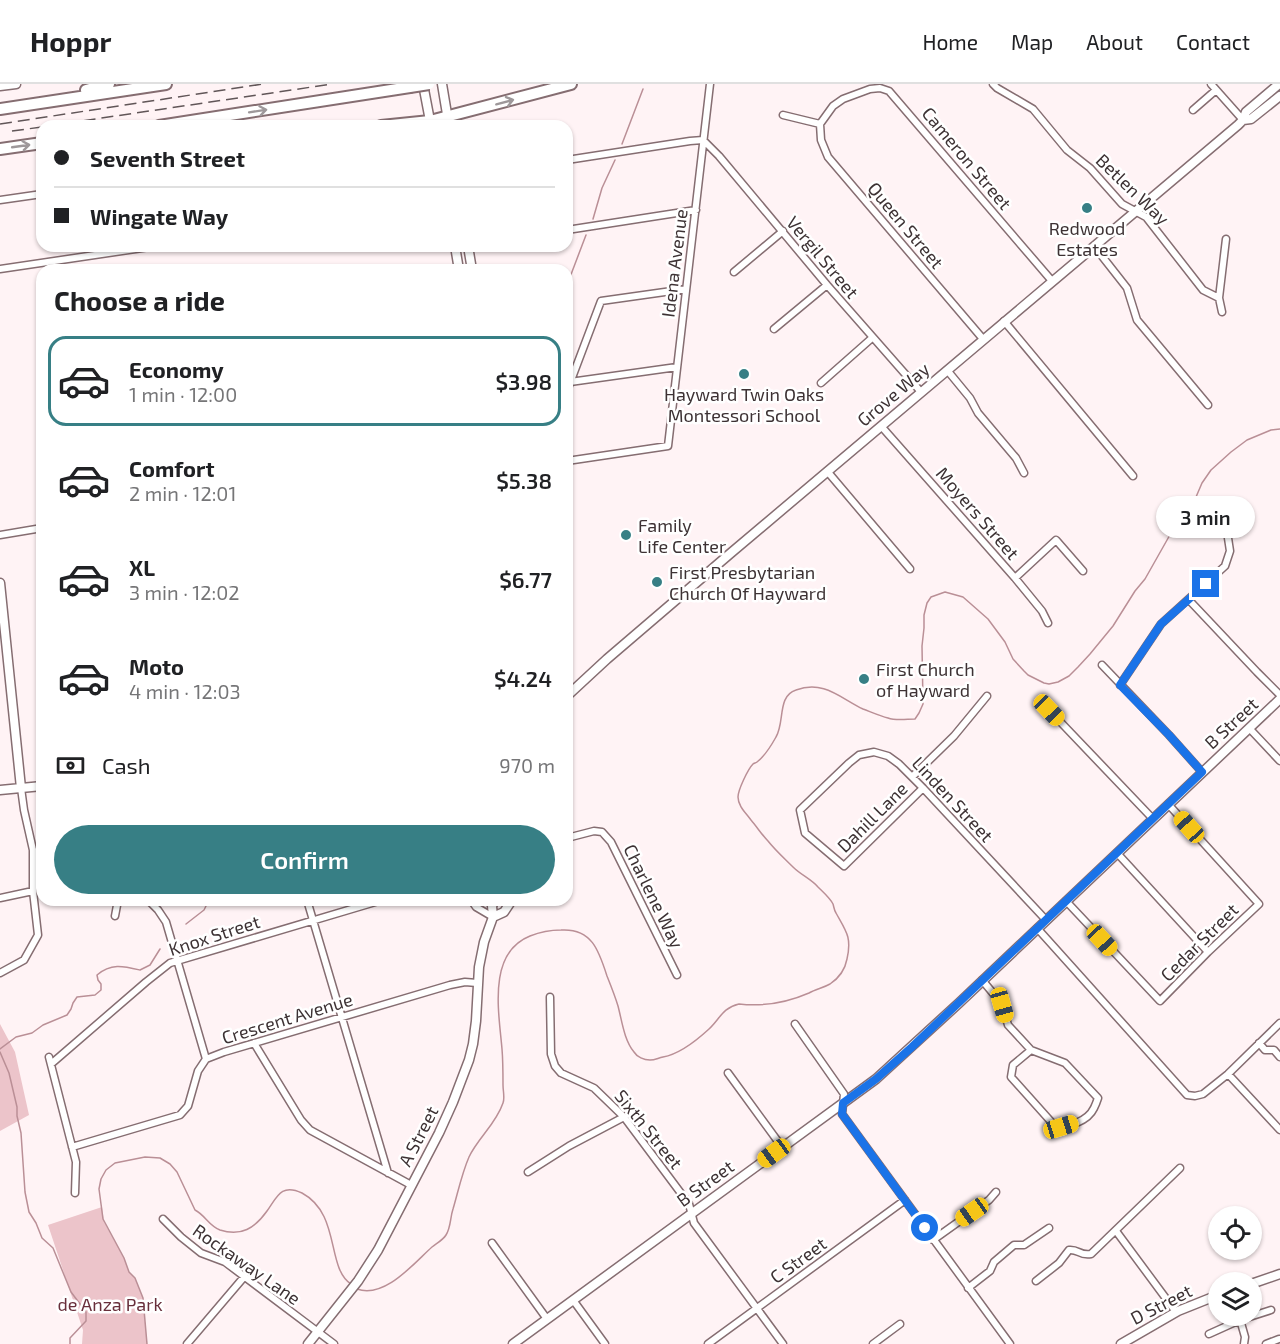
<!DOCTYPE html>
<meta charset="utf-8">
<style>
body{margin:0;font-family:"Exo 2",sans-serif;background:#f6f6f6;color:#202124;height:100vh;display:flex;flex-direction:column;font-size:22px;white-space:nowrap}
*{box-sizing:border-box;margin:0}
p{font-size:20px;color:#757577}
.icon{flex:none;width:33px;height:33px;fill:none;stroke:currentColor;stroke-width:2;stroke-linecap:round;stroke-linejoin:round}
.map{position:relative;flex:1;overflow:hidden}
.sheet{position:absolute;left:36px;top:180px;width:537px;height:642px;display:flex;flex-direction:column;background:#fff;border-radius:18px;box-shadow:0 2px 4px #0004}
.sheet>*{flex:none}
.hud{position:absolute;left:36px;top:36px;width:537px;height:132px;border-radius:18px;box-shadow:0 2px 4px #0004;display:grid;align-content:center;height:132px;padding:0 18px;background:#fff}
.fabs{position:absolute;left:1208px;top:1122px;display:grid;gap:12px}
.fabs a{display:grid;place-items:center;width:54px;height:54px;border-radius:50%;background:#fff;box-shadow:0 2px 4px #0004;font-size:30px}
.end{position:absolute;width:27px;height:27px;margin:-14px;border:8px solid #1a73e8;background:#fff;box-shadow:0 0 0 3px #fff}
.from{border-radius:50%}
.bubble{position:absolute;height:42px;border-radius:21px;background:#fff;box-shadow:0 2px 4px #0004;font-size:20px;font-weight:600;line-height:42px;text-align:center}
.car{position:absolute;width:18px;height:36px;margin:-18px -9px;border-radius:8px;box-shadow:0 0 4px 2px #0007;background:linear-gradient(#f5c518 24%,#345 0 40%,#f5c518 0 76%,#345 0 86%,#f5c518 0)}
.hud b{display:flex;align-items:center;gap:21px;height:57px;font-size:22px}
.hud b+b{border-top:2px solid #e0e0e0}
.hud i{width:15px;height:15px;background:#202124}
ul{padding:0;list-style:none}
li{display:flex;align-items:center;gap:18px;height:90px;margin:0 12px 9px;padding:0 6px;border:3px solid transparent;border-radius:18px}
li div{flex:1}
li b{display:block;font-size:22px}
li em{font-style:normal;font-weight:600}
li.current{border-color:#377f85}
li>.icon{width:54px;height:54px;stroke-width:1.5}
h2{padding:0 18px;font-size:27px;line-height:72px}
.pay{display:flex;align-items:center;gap:15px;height:66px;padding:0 18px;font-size:22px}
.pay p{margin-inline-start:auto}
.cta{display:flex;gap:12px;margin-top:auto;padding:12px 18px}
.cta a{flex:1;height:69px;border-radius:36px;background:#377f85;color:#fff;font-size:24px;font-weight:600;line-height:69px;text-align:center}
header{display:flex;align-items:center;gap:36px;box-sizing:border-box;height:84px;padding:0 30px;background:#fff;border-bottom:2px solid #e0e0e0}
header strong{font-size:28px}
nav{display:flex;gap:33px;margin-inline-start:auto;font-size:21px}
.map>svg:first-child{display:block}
.green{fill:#ecc4ca}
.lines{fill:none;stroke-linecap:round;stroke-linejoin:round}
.stream{stroke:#ba8f96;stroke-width:1.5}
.street-casing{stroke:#856d71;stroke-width:9}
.secondary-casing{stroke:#856d71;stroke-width:11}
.highway-casing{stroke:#856d71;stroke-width:14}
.street{stroke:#fff;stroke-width:6}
.secondary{stroke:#fff;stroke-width:8}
.highway{stroke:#fff;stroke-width:10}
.rail{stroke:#615658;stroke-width:1.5;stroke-dasharray:12 6;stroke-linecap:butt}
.highway-bridge-casing{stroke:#856d71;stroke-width:14;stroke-linecap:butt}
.highway-bridge{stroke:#fff;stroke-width:10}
.oneway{stroke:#9e989a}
.route{stroke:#1a73e8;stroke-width:8}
.poi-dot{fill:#377f85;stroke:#fff;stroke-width:2}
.labels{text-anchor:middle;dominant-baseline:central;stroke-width:5;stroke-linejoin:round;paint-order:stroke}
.street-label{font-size:18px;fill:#3d3234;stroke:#fff}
.poi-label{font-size:18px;fill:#3d3234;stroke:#fff;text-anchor:start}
.park-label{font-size:18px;fill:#682f3b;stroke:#fff}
</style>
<header>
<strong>Hoppr</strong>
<nav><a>Home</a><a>Map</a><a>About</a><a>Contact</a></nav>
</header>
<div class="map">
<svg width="1280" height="1260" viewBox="0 0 1280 1260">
<rect width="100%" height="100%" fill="#fff3f5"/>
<!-- green -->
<path class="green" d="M0 940 15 968 29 1031 0 1047Z
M102 1123 104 1138 124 1174 129 1188 135 1194 143 1214 147 1260H82L83 1246 48 1141Z"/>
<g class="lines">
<!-- stream -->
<path class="stream" d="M622 60 643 5
M593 135 602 104 615 76
M567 201 586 151
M186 840 204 826 209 816
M0 965 16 953 32 949 43 941 67 931 71 925 73 919 77 913 95 911 101 906V900L98 896 97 891C111 879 123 882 140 886L150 881 160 865
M0 968 9 989 17 1023V1032L21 1049 25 1108 29 1128 36 1139 42 1154 53 1164 71 1208 86 1228V1237L70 1254V1260
M357 1205C385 1215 414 1179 432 1163 437 1159 443 1156 446 1151 451 1143 450 1134 453 1125 458 1108 462 1089 469 1073 478 1054 496 1040 503 1019 505 1014 503 1007 503 1001 503 989 503 977 502 965 499 929 487 869 530 852 540 848 551 846 561 846 592 844 599 867 607 892 611 902 615 912 618 922 622 937 624 956 634 968 637 973 644 976 650 976 655 976 658 974 663 973 680 970 696 957 709 945 720 935 722 924 739 920 765 923 786 919 809 909 816 905 823 904 830 900 839 894 845 886 847 875 852 853 846 847 836 829 834 826 834 823 833 820 830 814 823 808 818 803 811 795 801 791 793 783 785 775 775 766 768 757 762 751 757 743 751 736 746 729 738 722 738 713 738 706 748 685 753 680 754 679 756 679 757 678 765 672 771 662 776 653 785 638 777 612 796 606 824 596 840 614 863 625 871 628 880 632 888 634 896 637 907 635 915 635L919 629 923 620 922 562 924 544V531L927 519 931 513 945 508 963 513 988 535 1005 558 1013 575 1024 587 1028 591 1044 599 1049 600 1058 598 1069 592 1078 583 1090 570 1113 542 1135 507 1145 495 1171 449 1187 423 1196 413 1202 399 1211 386 1231 368 1247 356 1271 346 1280 345
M147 1260 143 1214 135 1194 129 1188 124 1174 103 1135 99 1105 101 1095 106 1086 115 1079 145 1073 160 1074 170 1080 177 1088 195 1126C205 1131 209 1142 220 1146 241 1153 255 1144 267 1127 277 1113 281 1099 302 1109 341 1130 326 1184 351 1200"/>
<!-- street casing -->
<g class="street-casing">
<path id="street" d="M993 0 997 4 1033 25 1067 66 1090 84 1122 120 1146 133 1203 206 1219 214
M1211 0 1243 36
M1193 26 1216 6
M783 31 820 40
M820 40 833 22 843 15 870 5 880 4 889 7 1052 197
M820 40 821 56 828 73 983 255
M567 76 690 57 703 56 719 72 827 201 921 308
M0 116 42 110
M567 146 696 126
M1094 162 1127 204 1137 236 1208 321
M0 185 156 162
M734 188 783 147
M1222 228 1219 214 1226 155
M1004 237 1133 392
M774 245 827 201
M947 286 970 314 978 329 1016 374 1024 389
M570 298 677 283
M821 299 872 254
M567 307 601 217 686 205
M881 342 1015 494 1042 527 1048 539
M567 377 668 362 710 0
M827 387 910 485
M0 451 42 444
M1015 494 1056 456 1083 487
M1189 516 1257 588 1280 611
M1102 581 1169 651 1202 688
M1120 601 1161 540 1225 482 1230 467 1228 454
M1049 626 1153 735
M1249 644 1280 677
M912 693 954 652 987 612
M923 704 844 782 805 749 800 726 849 679 859 671 874 668 888 672 899 680 923 704 1046 836
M567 754 594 747 602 748 611 758 677 891
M33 766 42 771
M1117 769 1208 868
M0 814 33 807
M148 816 158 826 166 838 206 975
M307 816 388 1089
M471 816 476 823 493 833
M1066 817 1160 917 1208 868 1259 820 1168 720
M115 832 118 816
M1037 844 1187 1011 1195 1012 1203 1010 1228 990 1280 939
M0 889 24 876 38 851 33 807V766L24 726 21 704
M982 896 1002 920 1008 941 1031 966
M550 913 551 970 555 982 561 989 594 1004 624 1033 689 1120 694 1139 783 1260
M795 940 844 1010 842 1030 1010 1260
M254 959 301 1036 310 1046 411 1101
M1259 959 1265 966H1274L1280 973
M1031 966 1065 979 1098 1014C1097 1017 1096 1020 1094 1024 1088 1037 1067 1045 1054 1041L1011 993 1013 981Z
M49 973 76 1078 75 1109
M51 980 146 898 170 879 382 816
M728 989 782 1063
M1228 990 1280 1046
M72 1063 180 1031 188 1022 198 987 206 975 224 968 450 901 465 898 477 899
M528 1088 569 1062 624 1033
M163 1135 181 1153 201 1169 225 1178 334 1260
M1116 1147 1176 1228
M933 1156 989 1116 996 1108
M492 1159 547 1235
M1036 1197 1059 1179 1069 1166C1079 1165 1079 1172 1091 1170L1180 1084
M968 1204 990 1187 994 1178 1014 1161H1024L1049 1144
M573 1216 605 1260
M1239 1232 1245 1253 1244 1260
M1209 1250 1240 1236 1271 1226
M187 1260 244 1193
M708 1260 905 1116
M873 1260 900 1240
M1266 1260 1279 1255"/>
</g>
<!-- secondary casing -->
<g class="secondary-casing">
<path id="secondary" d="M423 0 431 42
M442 0 449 42
M0 2 16 0
M1243 36 1251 35 1280 12
M455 162 459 186
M468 162 472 186
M0 499 21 704
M567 612 607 575 732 468 1238 41 1243 36 1246 28 1279 0
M0 706 42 702
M493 833 504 828 512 816
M1251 1200 1280 1190
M308 1260 358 1197 378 1166 439 1049 453 1018 469 976 473 960 476 937 479 883 484 858 493 833 492 822 495 816
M513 1260 876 995 959 919 1280 615
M1121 1260 1178 1227 1218 1211"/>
</g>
<!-- highway casing -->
<g class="highway-casing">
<path id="highway" d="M86 6 109 0
M0 25 166 0
M159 42 410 3
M381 42 430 37 571 0
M0 65 42 59"/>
</g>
<!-- street -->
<use href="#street" class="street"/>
<!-- secondary -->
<use href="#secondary" class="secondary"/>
<!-- highway -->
<use href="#highway" class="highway"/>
<!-- rail -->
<path class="rail" d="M0 40 263 0
M48 42 332 0
M12 47 42 43"/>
<!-- highway-bridge casing -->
<g class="highway-bridge-casing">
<path id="highway-bridge" d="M410 3 429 0"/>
</g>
<!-- highway-bridge -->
<use href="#highway-bridge" class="highway-bridge"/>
</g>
<!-- one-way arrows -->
<defs><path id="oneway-shaft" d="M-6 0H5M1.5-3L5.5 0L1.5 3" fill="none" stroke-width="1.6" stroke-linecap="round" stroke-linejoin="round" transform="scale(1.5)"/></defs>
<g class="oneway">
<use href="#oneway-shaft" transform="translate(505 18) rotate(-15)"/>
<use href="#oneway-shaft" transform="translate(258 27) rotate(-9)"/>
<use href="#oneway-shaft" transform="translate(21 62) rotate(-8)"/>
</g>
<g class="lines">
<!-- route -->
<path class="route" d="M925 1144 842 1030 843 1019 876 995 912 963 1202 688 1169 651 1120 601 1161 540 1206 500"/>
</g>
<!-- markers -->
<g class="poi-dot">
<circle cx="1087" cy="124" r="6"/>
<circle cx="744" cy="290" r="6"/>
<circle cx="626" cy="451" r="6"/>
<circle cx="657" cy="498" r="6"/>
<circle cx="864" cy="595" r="6"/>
</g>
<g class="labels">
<!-- street labels -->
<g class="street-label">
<text transform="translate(967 74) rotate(50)">Cameron Street</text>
<text transform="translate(1133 105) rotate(44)">Betlen Way</text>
<text transform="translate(906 141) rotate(50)">Queen Street</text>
<text transform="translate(823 173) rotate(50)">Vergil Street</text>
<text transform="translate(674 179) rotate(-83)">Idena Avenue</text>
<text transform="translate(893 310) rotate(-40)">Grove Way</text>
<text transform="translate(978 429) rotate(49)">Moyers Street</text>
<text transform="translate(1231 639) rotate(-43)">B Street</text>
<text transform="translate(953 715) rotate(47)">Linden Street</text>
<text transform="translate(872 733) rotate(-45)">Dahill Lane</text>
<text transform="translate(654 812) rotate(64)">Charlene Way</text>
<text transform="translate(214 851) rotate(-18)">Knox Street</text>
<text transform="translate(1199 858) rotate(-45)">Cedar Street</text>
<text transform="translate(287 934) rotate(-17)">Crescent Avenue</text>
<text transform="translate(649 1045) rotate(51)">Sixth Street</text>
<text transform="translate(418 1052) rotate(-63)">A Street</text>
<text transform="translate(705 1099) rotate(-36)">B Street</text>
<text transform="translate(798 1176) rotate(-36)">C Street</text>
<text transform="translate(247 1180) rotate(35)">Rockaway Lane</text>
<text transform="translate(1161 1220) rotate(-27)">D Street</text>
</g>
<!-- poi labels -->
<g class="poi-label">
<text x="1087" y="144" text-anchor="middle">Redwood<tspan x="1087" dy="21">Estates</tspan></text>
<text x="744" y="310" text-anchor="middle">Hayward Twin Oaks<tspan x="744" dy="21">Montessori School</tspan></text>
<text x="638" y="441">Family<tspan x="638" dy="21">Life Center</tspan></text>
<text x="669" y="488">First Presbytarian<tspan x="669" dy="21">Church Of Hayward</tspan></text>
<text x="876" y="585">First Church<tspan x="876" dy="21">of Hayward</tspan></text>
</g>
<!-- park labels -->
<g class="park-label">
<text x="110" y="1220">de Anza Park</text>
</g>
</g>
</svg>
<div class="fabs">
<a><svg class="icon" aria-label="locate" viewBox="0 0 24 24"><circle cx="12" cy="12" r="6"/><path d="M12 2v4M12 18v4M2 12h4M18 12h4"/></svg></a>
<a><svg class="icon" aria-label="layers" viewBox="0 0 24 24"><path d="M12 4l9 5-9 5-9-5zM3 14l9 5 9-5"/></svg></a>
</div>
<i class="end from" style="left:925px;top:1144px"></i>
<i class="end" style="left:1206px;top:500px"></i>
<div class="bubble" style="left:1156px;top:412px;width:99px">3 min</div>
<i class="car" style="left:1049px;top:626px;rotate:136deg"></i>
<i class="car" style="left:1189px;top:743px;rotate:318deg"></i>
<i class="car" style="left:1102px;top:856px;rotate:137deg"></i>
<i class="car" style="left:1002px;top:921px;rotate:164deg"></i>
<i class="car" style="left:1061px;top:1043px;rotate:73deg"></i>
<i class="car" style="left:774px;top:1069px;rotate:234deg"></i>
<i class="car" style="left:972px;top:1128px;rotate:235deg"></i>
<div class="hud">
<b><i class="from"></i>Seventh Street</b>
<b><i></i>Wingate Way</b>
</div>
<section class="sheet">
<h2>Choose a ride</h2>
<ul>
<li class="current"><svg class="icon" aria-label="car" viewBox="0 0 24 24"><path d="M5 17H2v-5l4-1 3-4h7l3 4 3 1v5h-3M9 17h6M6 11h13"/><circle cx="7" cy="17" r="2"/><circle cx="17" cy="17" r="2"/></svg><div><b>Economy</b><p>1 min · 12:00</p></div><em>$3.98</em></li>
<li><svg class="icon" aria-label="car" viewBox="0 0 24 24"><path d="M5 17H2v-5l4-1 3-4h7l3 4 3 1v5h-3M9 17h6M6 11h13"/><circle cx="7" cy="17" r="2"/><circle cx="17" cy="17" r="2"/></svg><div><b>Comfort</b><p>2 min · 12:01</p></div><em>$5.38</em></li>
<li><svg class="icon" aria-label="car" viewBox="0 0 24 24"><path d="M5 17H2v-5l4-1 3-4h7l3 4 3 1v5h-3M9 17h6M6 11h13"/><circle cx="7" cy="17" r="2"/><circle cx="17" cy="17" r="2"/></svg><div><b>XL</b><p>3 min · 12:02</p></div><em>$6.77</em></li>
<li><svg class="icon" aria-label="car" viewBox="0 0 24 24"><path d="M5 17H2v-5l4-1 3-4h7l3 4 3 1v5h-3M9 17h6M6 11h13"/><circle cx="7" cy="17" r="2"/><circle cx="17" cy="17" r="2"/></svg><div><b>Moto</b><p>4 min · 12:03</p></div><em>$4.24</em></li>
</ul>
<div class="pay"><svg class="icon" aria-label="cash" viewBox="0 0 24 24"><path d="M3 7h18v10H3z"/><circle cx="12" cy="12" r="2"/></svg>Cash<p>970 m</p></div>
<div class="cta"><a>Confirm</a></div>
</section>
</div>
